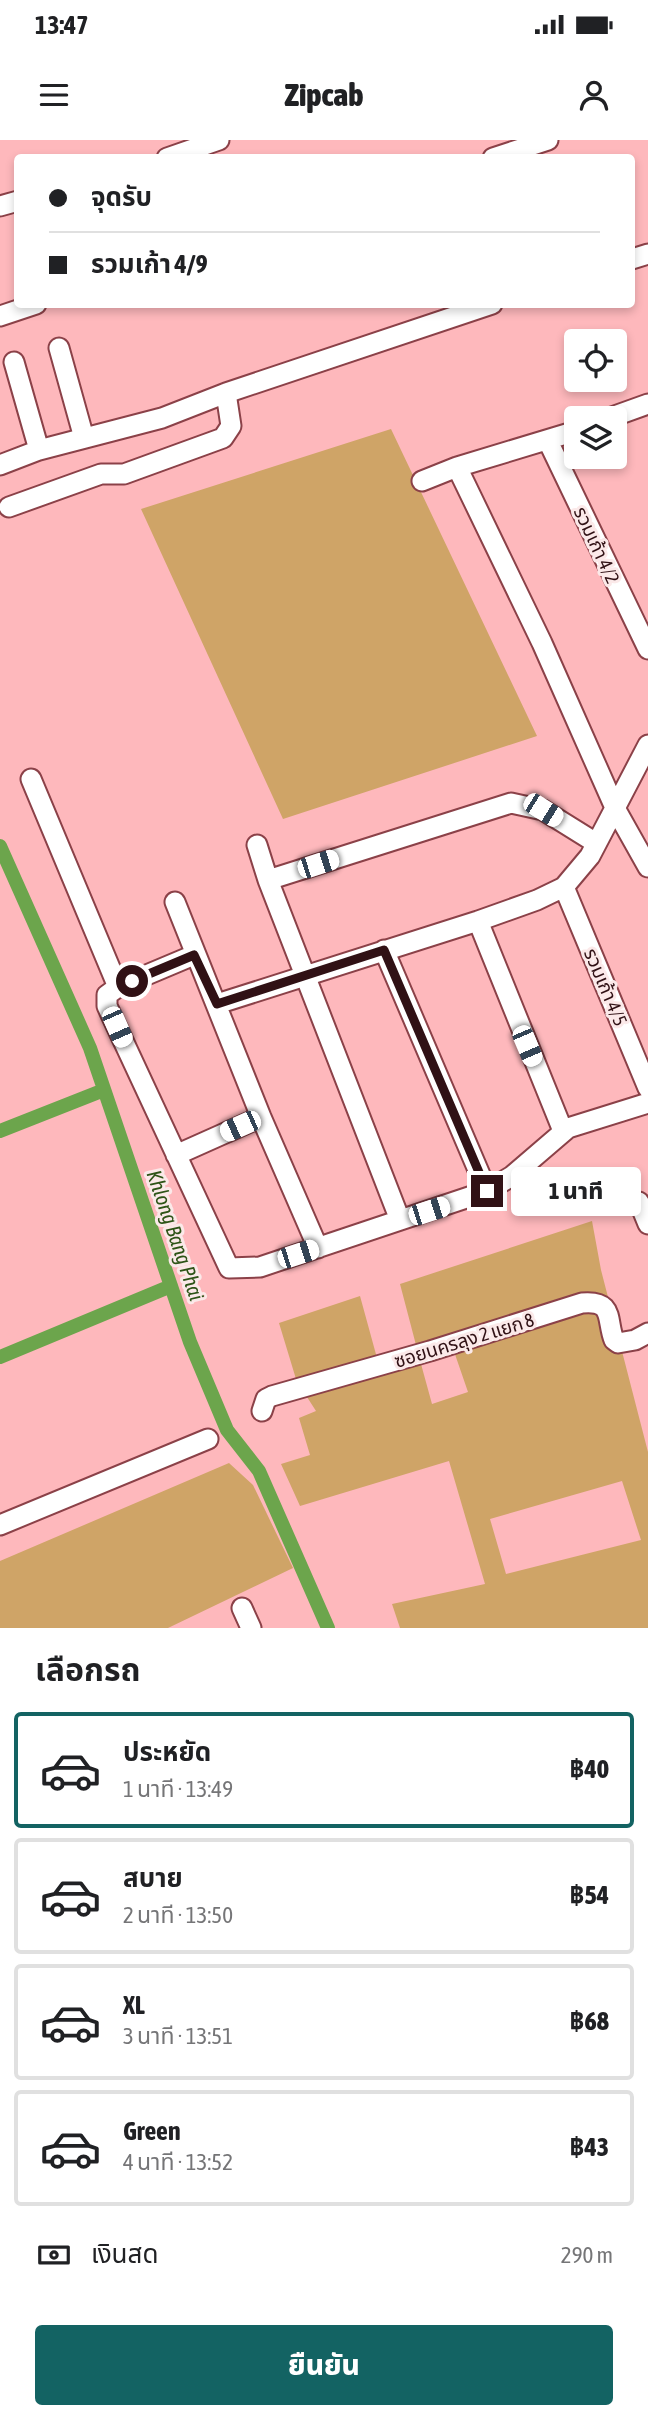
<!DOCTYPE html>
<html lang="th">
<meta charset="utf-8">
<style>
body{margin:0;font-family:"Asap Condensed","Noto Sans Thai",sans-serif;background:#f2f2f2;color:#202124;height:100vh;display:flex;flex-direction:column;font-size:26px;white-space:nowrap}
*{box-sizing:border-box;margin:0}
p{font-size:23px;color:#757577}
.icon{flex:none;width:38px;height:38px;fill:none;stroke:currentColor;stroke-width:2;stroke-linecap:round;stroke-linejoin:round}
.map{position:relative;height:1488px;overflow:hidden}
.drawer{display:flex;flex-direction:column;background:#fff;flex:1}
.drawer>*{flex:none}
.top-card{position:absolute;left:14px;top:14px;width:621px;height:154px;border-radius:7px;box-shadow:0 4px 10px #0003;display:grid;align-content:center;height:154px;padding:0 35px;background:#fff}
.fabs{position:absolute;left:564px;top:189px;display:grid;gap:14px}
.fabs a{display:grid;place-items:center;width:63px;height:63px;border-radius:7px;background:#fff;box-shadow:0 4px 10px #0003;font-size:35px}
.end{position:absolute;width:32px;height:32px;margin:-16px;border:9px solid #301115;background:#fff;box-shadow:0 0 0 4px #fff}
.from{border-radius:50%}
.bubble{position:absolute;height:49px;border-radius:7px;background:#fff;box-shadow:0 4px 10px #0003;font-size:23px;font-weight:800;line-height:49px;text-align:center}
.car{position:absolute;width:21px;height:42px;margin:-21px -10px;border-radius:9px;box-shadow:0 0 5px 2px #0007;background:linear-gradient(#fff 24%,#345 0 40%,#fff 0 76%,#345 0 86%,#fff 0)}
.top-card b{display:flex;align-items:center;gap:24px;height:66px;font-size:26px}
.top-card b+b{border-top:2px solid #e0e0e0}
.top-card i{width:18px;height:18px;background:#202124}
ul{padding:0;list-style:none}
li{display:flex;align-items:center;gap:21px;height:116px;margin:0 14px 10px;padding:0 21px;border:4px solid #e0e0e0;border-radius:7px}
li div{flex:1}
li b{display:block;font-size:26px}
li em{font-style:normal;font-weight:800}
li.on{border-color:#136363}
li>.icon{width:63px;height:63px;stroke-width:1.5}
h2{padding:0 35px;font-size:32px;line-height:84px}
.pay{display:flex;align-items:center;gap:18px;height:77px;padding:0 35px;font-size:26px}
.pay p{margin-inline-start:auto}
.button{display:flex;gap:14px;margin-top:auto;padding:14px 35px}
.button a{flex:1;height:80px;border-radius:7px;background:#136363;color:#fff;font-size:28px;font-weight:800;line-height:80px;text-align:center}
.status{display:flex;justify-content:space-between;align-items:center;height:49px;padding:0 35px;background:#fff;direction:ltr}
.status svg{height:19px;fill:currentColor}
header{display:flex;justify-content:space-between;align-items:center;height:91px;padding:0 35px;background:#fff;font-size:32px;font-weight:800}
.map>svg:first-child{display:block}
.green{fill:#cfa467;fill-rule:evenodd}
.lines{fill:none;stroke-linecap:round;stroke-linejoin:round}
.canal{stroke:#6ca54c;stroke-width:14}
.minor-casing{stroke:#8b4148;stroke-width:23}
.minor{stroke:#fff;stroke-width:19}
.route{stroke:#301115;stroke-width:9}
.labels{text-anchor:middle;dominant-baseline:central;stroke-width:6;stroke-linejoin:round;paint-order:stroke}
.street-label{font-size:19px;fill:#301115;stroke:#fbe9e9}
.water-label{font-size:21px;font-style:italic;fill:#2e5417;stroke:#fbe9e9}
</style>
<div class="status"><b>13:47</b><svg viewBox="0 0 49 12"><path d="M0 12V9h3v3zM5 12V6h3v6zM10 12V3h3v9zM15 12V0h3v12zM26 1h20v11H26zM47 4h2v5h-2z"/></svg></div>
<header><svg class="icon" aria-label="menu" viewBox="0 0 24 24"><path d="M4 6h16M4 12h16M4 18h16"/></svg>Zipcab<svg class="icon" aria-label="person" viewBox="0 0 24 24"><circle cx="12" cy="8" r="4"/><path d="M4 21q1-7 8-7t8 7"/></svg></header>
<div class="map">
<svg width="648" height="1488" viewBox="0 0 648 1488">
<rect width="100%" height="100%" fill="#feb8bc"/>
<!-- green -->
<path class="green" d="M391 289 537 596 283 679 141 369Z
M592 1081 601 1130 648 1312V1488H400L392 1464 485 1444 449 1321 300 1366 281 1324 310 1315 299 1278 316 1271 307 1257 421 1224 432 1264 468 1252 448 1194 416 1205 400 1144ZM622 1341 641 1400 506 1434 490 1379Z
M360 1156 377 1218 296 1239 279 1183Z
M229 1323 253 1345 293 1428 168 1488H0V1421Z"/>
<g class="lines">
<!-- canal -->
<path class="canal" d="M0 706 90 908 190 1202 227 1290 259 1331 328 1488
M0 991 104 950
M0 1217 171 1146"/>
<!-- minor casing -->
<g class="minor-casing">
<path id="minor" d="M167 18 219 0
M493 18 548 0
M0 66 18 61
M632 119 648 114
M0 176 36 164
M59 208 84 298
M14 222 39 310
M609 278 648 264
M548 301 648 509
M0 325 39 310 162 278 226 253 492 164
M457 327 542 503 616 670 648 727
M422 341 457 327 576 291
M9 367 101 334H124L223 298 231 286 226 253
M31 639 118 847 194 815
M257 705 268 740 400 1080
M268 740 511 663 543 670 596 703
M564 747 648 948
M175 762 261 977 318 1108
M478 781 563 991
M384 810 487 1051
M118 847 107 855V866L229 1128 260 1127 487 1051 512 1036 568 988 648 963
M217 864 478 781 537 760 564 747 590 716 648 605
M176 1015 261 977
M639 1062 648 1084
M262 1271 266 1259 272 1256 430 1211 582 1163C615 1160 606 1180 614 1200L618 1203 635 1200 648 1193
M0 1385 208 1299
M242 1468 251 1488"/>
</g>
<!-- minor -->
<use href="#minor" class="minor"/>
</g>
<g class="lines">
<!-- route -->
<path class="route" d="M132 841 194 815 217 864 384 810 487 1051"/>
</g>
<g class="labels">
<!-- street labels -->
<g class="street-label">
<text transform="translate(597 405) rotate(65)">รวมเก้า 4/2</text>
<text transform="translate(606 847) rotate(67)">รวมเก้า 4/5</text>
<text transform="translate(464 1200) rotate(-17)">ซอยนครลุง 2 แยก 8</text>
</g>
<!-- water labels -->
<g class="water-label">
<text transform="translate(176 1095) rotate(71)">Khlong Bang Phai</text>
</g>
</g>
</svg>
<div class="fabs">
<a><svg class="icon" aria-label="locate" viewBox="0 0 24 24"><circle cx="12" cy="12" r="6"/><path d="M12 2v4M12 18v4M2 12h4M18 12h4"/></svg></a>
<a><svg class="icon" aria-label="layers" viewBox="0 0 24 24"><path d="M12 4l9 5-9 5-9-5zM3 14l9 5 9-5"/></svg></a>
</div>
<i class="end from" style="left:132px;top:841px"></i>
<i class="end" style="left:487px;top:1051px"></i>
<div class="bubble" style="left:511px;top:1027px;width:130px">1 นาที</div>
<i class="car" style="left:543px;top:670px;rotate:122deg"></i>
<i class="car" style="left:318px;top:724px;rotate:72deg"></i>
<i class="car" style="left:117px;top:887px;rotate:156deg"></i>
<i class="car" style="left:527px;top:906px;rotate:157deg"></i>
<i class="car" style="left:240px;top:986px;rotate:246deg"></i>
<i class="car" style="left:429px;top:1071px;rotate:72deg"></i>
<i class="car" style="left:298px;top:1114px;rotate:72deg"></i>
<div class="top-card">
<b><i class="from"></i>จุดรับ</b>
<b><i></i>รวมเก้า 4/9</b>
</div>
</div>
<section class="drawer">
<h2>เลือกรถ</h2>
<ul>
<li class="on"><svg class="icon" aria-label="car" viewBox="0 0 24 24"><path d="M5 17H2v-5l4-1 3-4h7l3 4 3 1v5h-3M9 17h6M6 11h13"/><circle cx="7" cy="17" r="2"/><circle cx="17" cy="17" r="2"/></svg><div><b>ประหยัด</b><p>1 นาที · 13:49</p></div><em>฿40</em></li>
<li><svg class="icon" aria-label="car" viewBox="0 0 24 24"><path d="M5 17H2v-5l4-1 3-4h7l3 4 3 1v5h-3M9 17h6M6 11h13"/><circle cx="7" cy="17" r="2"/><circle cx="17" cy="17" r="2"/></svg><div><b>สบาย</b><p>2 นาที · 13:50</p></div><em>฿54</em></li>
<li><svg class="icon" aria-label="car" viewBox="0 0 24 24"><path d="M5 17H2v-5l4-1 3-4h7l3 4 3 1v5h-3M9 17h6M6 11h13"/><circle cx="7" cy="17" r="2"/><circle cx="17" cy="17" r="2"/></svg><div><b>XL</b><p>3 นาที · 13:51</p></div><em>฿68</em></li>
<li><svg class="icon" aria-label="car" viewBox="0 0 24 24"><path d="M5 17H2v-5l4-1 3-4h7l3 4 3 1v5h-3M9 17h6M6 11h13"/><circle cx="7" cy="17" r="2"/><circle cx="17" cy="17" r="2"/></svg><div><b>Green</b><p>4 นาที · 13:52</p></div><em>฿43</em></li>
</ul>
<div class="pay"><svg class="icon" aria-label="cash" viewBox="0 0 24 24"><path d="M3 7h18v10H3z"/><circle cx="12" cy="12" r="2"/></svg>เงินสด<p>290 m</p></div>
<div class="button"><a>ยืนยัน</a></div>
</section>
